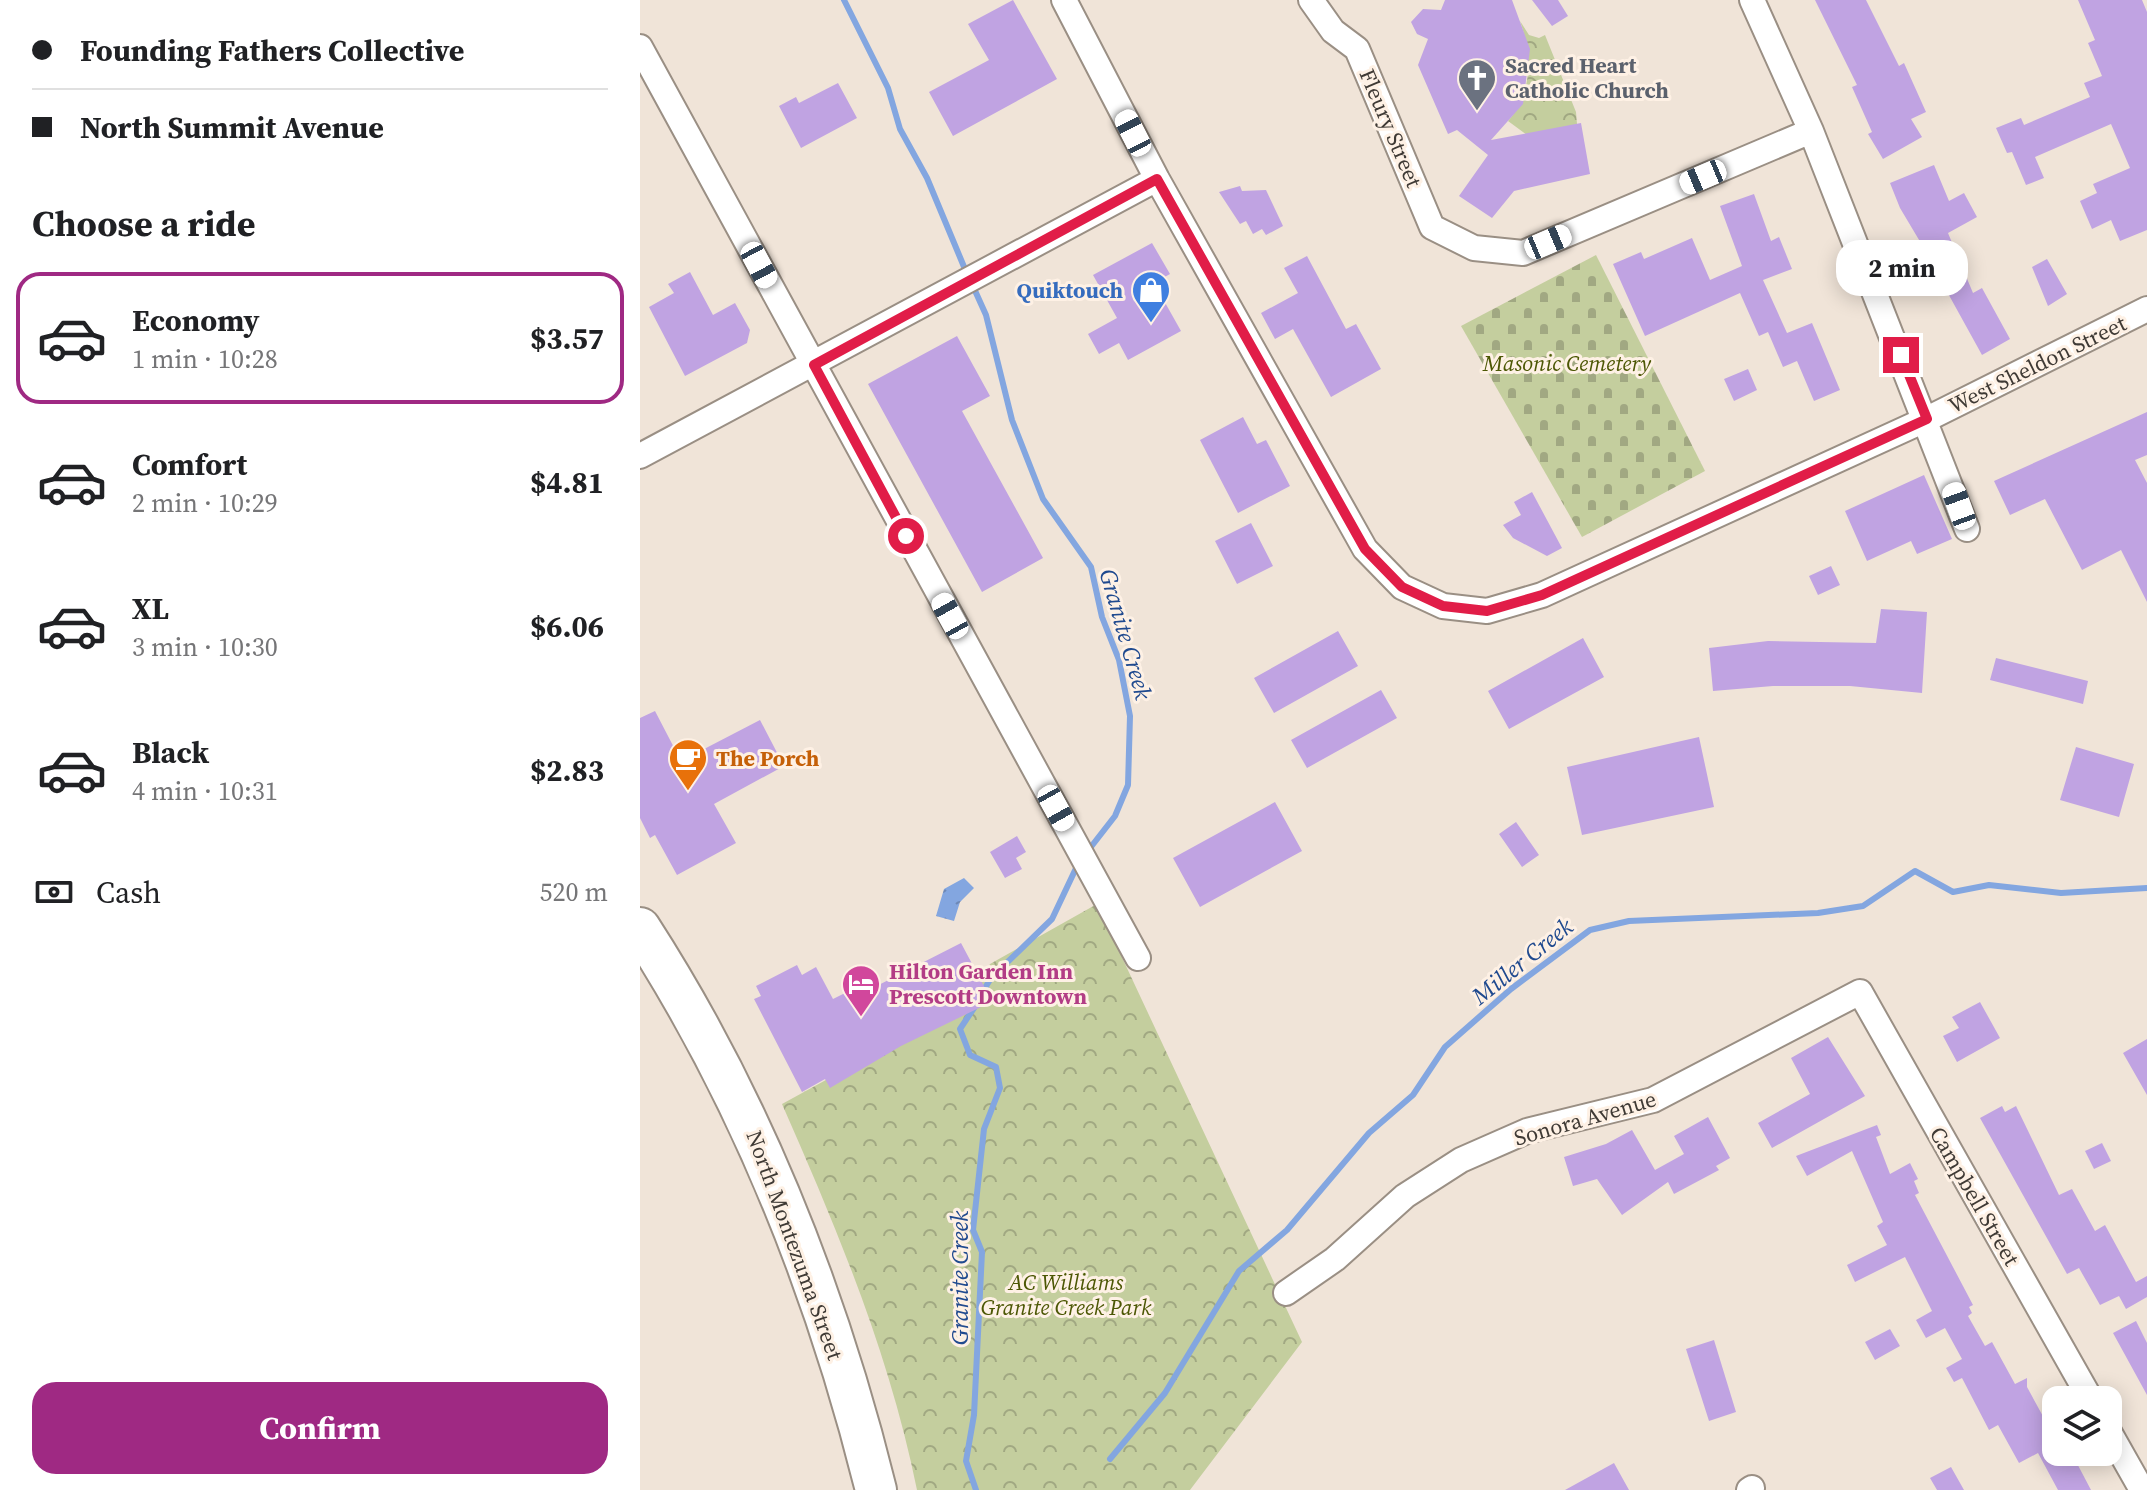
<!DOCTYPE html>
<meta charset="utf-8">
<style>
body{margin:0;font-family:"Source Serif 4",serif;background:#f2f2f2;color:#202124;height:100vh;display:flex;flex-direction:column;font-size:30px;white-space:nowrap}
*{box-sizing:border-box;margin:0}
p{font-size:26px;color:#757577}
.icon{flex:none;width:44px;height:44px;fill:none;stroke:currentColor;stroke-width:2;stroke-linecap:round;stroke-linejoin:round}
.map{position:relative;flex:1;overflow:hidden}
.side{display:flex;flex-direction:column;background:#fff;width:640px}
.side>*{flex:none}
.guide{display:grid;align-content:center;height:176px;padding:0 32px;background:#fff}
.tools{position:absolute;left:1402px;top:1386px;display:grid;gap:16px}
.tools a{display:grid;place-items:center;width:80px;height:80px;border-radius:16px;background:#fff;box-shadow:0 4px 20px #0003;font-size:40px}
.end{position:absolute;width:36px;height:36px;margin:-18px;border:10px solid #e11d48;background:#fff;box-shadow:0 0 0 4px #fff}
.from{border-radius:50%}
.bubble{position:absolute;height:56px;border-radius:24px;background:#fff;box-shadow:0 4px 20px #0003;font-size:26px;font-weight:700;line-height:56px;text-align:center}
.car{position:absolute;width:24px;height:48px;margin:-24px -12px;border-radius:10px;box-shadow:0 0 6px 2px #0007;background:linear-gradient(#fff 24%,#345 0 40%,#fff 0 76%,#345 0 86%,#fff 0)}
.guide b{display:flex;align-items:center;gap:28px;height:76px;font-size:30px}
.guide b+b{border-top:2px solid #e0e0e0}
.guide i{width:20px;height:20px;background:#202124}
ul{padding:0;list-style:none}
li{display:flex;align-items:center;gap:24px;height:132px;margin:0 16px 12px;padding:0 16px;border:4px solid transparent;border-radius:24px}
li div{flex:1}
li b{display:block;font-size:30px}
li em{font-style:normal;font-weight:700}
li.current{border-color:#9f2983}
li>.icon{width:72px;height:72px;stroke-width:1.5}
h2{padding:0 32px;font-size:36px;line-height:96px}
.pay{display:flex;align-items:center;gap:20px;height:88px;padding:0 32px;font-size:30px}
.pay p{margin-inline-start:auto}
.action{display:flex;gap:16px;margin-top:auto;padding:16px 32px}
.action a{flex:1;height:92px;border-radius:24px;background:#9f2983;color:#fff;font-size:32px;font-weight:700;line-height:92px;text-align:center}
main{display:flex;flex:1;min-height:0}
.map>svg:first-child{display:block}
.cemetery{fill:url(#cemetery-stones)}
.park{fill:url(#park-crowns)}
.water{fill:url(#water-ripples)}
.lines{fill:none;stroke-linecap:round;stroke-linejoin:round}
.stream{stroke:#83a6e0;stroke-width:6}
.building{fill:#c0a3e2}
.minor-casing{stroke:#9a8f84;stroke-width:28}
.primary-casing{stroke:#9a8f84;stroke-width:44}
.minor{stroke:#fff;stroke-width:24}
.primary{stroke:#fff;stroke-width:40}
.route{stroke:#e11d48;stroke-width:10}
.labels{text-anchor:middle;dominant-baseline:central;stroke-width:6;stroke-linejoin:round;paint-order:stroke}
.worship-label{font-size:22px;font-weight:bold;fill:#5b616d;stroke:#fef1e5;text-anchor:start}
.street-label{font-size:22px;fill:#3f3a35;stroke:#fef1e5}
.shop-label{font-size:22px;font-weight:bold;fill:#366cbe;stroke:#fef1e5;text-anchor:end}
.park-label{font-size:22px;font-style:italic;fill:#4c5704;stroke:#fef1e5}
.food-label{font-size:22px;font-weight:bold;fill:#c56008;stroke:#fef1e5;text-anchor:start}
.hotel-label{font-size:22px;font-weight:bold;fill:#b23c85;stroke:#fef1e5;text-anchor:start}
.water-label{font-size:24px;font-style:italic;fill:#204a8f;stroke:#fef1e5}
</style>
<main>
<section class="side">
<div class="guide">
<b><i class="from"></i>Founding Fathers Collective</b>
<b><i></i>North Summit Avenue</b>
</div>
<h2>Choose a ride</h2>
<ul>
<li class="current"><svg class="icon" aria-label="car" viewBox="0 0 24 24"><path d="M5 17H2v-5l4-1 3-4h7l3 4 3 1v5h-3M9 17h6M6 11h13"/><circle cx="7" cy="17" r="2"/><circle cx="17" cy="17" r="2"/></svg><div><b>Economy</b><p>1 min · 10:28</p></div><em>$3.57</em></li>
<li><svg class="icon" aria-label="car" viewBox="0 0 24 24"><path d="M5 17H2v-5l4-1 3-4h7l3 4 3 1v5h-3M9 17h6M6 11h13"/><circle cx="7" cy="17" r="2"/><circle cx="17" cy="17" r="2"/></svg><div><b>Comfort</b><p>2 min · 10:29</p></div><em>$4.81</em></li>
<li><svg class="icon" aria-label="car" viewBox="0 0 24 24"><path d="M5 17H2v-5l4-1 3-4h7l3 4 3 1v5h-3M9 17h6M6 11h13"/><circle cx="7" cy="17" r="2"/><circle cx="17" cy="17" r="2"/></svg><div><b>XL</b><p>3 min · 10:30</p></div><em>$6.06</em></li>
<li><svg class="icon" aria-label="car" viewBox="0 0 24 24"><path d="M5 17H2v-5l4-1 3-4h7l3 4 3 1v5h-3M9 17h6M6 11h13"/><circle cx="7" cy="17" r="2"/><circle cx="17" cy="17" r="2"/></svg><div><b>Black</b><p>4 min · 10:31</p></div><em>$2.83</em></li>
</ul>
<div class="pay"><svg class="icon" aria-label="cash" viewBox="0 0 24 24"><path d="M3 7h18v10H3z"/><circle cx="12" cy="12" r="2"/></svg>Cash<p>520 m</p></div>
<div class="action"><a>Confirm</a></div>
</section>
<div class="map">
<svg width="1507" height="1490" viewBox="0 0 1507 1490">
<defs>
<pattern id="cemetery-stones" width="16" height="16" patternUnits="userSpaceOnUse" patternTransform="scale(2)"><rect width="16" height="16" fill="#c4ce9e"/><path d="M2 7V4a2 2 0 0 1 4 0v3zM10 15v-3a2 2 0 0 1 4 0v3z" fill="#a1a882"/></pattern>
<pattern id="park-crowns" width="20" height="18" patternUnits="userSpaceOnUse" patternTransform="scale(2)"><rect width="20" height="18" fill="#c4ce9e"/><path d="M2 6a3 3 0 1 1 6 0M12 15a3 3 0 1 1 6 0" fill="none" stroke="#a1a882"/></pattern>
<pattern id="water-ripples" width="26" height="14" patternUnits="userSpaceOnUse" patternTransform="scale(2)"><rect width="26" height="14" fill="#83a6e0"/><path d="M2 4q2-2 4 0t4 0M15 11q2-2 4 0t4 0" fill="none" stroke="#6d88b6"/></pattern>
</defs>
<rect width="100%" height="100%" fill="#f0e4d8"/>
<!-- cemetery -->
<path class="cemetery" d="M956 255 1065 471 942 537 821 326Z"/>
<!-- park -->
<path class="park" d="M880 21 889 35 899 38 905 35 936 112 937 124 894 140 868 121C893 93 892 55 880 21Z
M457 904 662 1342 550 1490H277C250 1355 197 1229 142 1104L323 1005 350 964Z"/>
<!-- water -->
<path class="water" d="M324 878 334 888 320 902 314 921 296 916 304 889Z"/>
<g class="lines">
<!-- stream -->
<path class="stream" d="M204 0 248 88 260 129 287 178 327 274
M332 284 346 315 372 420 403 499 451 567 462 617 479 660 490 716 488 785 475 816 447 852
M339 998 351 978 412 919 438 864
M334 1008 320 1029 330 1055 356 1067 360 1088 344 1129 333 1230 342 1252 334 1415 326 1461 336 1490
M470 1459 525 1393 599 1271 647 1230 729 1133 773 1095 805 1047 871 989 950 930 989 921 1178 913 1223 906 1275 871 1313 892 1349 885 1421 893 1507 888"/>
</g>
<!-- building -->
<path class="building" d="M373 0 417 79 313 136 289 92 349 60 328 24Z
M805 0H872L890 49 883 104 851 140 941 123 950 174 874 191 852 218 819 196 848 155 817 130 808 134 778 65 788 39 777 34 771 22 783 9 801 10Z
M892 0H918L928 16 912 26Z
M1175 0H1226L1259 66 1264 63 1286 112 1271 119 1282 137 1243 159 1228 134 1232 132 1212 87 1217 85Z
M1438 0H1502L1507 12V230L1480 241 1471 220 1452 229 1440 201 1457 193 1453 184 1490 168 1471 124 1395 157 1404 178 1386 185 1372 152 1367 153 1356 128 1381 118 1384 125 1450 97 1444 83 1462 76 1448 43 1455 40Z
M198 83 217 118 161 148 139 106 156 97 159 103Z
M1294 165 1309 201 1324 193 1337 217 1308 233 1333 293 1342 288 1370 339 1342 355 1305 288 1300 290 1288 262 1291 260 1260 208 1250 183Z
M600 186 602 191 626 190 643 226 626 235 622 229 613 234 606 221 600 224 579 192Z
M1114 194 1131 241 1139 237 1152 269 1123 280 1147 333 1172 323 1200 390 1174 401 1157 361 1143 367 1128 332 1119 336 1100 293 1005 336 973 264 1001 252 1004 259 1052 238 1070 280 1102 266 1080 206Z
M512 243 530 274 514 283 541 331 488 360 479 343 459 354 448 334 477 318 453 275Z
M667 256 706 329 716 324 741 369 691 397 653 329 635 339 621 313 658 293 644 268Z
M1407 259 1427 294 1408 306 1392 267Z
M50 272 73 315 95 303 110 330 107 343 45 376 9 307 34 293 28 284Z
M317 336 350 396 322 411 403 558 342 592 228 384Z
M1108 369 1117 390 1094 401 1084 379Z
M1507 412V455L1495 460 1507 483V602L1481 550 1442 570 1405 499 1370 515 1354 481Z
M603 417 617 444 626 440 650 486 598 513 560 440Z
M1284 475 1312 539 1277 554 1271 541 1227 561 1205 511Z
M892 492 922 548 907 556 873 538 863 525 881 515 874 502Z
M611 523 633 566 597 584 575 541Z
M1191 566 1200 585 1178 595 1169 576Z
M1241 609 1287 612 1282 693 1210 686H1133L1073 691 1069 648 1128 641 1236 643Z
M698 631 718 666 634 713 614 678Z
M943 638 964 677 869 729 848 691Z
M1356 658 1448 681 1443 704 1350 680Z
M741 690 757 718 667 768 651 740Z
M15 711 41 761 120 720 144 766 74 804 96 843 37 875 15 835 10 838 0 818V718Z
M1059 737 1074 807 942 835 927 767Z
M1436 747 1494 764 1479 817 1420 800Z
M635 802 662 851 560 907 533 858Z
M876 822 899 855 882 867 859 834Z
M377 836 386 852 376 858 382 869 365 878 350 852Z
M321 943 345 988 340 991 345 1000 341 1002 343 1006 261 1046 190 1088 185 1079 162 1092 114 999 121 996 116 986 157 965 162 975 176 967 193 999 215 988 219 995Z
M1340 1002 1360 1038 1317 1062 1303 1036 1319 1028 1312 1017Z
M1188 1037 1225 1096 1132 1148 1118 1123 1170 1094 1151 1058Z
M1507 1039V1095L1483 1053Z
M1362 1106 1365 1112 1376 1106 1419 1195 1432 1189 1455 1231 1465 1225 1496 1282 1507 1276V1297L1486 1309 1479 1296 1460 1305 1439 1268 1427 1274 1340 1118Z
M1068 1117 1090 1158 1076 1166 1079 1170 1034 1194 1028 1182 982 1215 957 1179 933 1186 924 1157 966 1144 992 1130 1015 1170 1044 1154 1034 1136Z
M1237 1125 1241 1135 1236 1137 1250 1174 1270 1163 1278 1179 1274 1181 1279 1193 1275 1195 1333 1305 1329 1307 1332 1313 1328 1316 1345 1346 1352 1342 1375 1384 1387 1378V1387L1416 1440V1452H1431L1451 1490H1418L1398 1453 1379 1463 1358 1425 1349 1430 1322 1378 1314 1382 1306 1368 1322 1359 1305 1328 1286 1338 1276 1320 1292 1311 1265 1257 1215 1282 1207 1265 1247 1245 1237 1226 1243 1222 1212 1151 1167 1176 1156 1156Z
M1462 1143 1471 1161 1454 1169 1445 1151Z
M1496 1321 1507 1343V1395L1473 1333Z
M1250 1329 1260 1346 1235 1360 1225 1342Z
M1074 1340 1096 1412 1069 1421 1046 1349Z
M974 1463 989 1490H925Z
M1311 1467 1324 1490H1297L1290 1478Z"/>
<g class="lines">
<!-- minor casing -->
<g class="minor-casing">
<path id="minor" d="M424 0 517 179 725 549 762 587 803 606 847 611 902 595 1287 419 1507 309
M671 0 693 31 717 49 792 227 834 248 883 253 1171 131
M1112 0 1171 131 1327 529
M0 47 498 958
M0 456 517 179
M646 1293 695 1259 765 1196 821 1160 887 1131 1013 1100 1220 992 1451 1400
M1468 1430 1502 1490
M1109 1490 1112 1488"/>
</g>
<!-- primary casing -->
<g class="primary-casing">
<path id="primary" d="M0 928C111 1100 187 1292 236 1490"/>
</g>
<!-- minor -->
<use href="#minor" class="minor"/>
<!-- primary -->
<use href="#primary" class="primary"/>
</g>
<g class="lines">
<!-- route -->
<path class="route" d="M266 536 174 365 517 179 725 549 762 587 803 606 847 611 902 595 1287 419 1261 355"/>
</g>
<!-- icons -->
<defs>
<g id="church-pin" transform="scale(2)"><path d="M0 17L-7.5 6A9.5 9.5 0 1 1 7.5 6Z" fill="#6b7280" stroke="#fef1e5"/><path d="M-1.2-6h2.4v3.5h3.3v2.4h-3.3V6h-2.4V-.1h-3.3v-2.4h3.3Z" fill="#fff"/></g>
<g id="shop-pin" transform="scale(2)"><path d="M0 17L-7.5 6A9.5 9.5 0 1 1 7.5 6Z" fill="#3f7fe0" stroke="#fef1e5"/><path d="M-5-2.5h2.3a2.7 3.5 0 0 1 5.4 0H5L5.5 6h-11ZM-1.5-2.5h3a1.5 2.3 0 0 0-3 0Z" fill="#fff"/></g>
<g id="cafe-pin" transform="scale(2)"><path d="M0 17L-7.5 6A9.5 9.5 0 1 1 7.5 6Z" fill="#e8710a" stroke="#fef1e5"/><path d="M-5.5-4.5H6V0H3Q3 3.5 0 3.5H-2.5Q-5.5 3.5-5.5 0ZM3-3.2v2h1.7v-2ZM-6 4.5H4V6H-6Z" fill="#fff"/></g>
<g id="hotel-pin" transform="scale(2)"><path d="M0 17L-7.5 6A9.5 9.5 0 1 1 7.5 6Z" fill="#d1479c" stroke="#fef1e5"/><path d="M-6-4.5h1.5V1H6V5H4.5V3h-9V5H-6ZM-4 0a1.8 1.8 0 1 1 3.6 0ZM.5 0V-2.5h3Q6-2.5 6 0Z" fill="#fff"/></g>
</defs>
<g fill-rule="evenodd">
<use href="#church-pin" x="837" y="78"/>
<use href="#shop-pin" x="511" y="290"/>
<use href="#cafe-pin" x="48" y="758"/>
<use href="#hotel-pin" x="221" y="984"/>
</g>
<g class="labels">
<!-- worship labels -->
<g class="worship-label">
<text x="865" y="65">Sacred Heart<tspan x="865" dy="25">Catholic Church</tspan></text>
</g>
<!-- street labels -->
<g class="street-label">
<text transform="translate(751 128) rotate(67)">Fleury Street</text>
<text transform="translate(1397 364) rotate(-26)">West Sheldon Street</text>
<text transform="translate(945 1118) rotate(-16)">Sonora Avenue</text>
<text transform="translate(1335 1196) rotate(60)">Campbell Street</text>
<text transform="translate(155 1245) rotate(70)">North Montezuma Street</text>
</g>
<!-- shop labels -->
<g class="shop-label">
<text x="483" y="290">Quiktouch</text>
</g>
<!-- park labels -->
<g class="park-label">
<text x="927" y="363">Masonic Cemetery</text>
<text x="426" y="1282">AC Williams<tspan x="426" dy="25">Granite Creek Park</tspan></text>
</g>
<!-- food labels -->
<g class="food-label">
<text x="76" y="758">The Porch</text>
</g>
<!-- hotel labels -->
<g class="hotel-label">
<text x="249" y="971">Hilton Garden Inn<tspan x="249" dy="25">Prescott Downtown</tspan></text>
</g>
<!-- water labels -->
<g class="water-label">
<text transform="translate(486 634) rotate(74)">Granite Creek</text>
<text transform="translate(882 961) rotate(-39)">Miller Creek</text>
<text transform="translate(319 1278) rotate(-90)">Granite Creek</text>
</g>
</g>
</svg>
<div class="tools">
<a><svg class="icon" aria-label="layers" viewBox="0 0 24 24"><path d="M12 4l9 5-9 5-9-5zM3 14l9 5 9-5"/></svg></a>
</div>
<i class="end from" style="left:266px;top:536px"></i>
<i class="end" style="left:1261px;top:355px"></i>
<div class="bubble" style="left:1196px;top:240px;width:132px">2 min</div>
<i class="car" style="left:493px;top:133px;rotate:333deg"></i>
<i class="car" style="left:1063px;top:177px;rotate:247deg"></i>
<i class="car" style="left:908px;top:242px;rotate:67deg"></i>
<i class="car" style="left:119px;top:265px;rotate:152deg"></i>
<i class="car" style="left:1319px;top:506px;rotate:340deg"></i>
<i class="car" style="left:310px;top:616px;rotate:331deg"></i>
<i class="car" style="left:416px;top:808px;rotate:151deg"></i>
</div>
</main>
